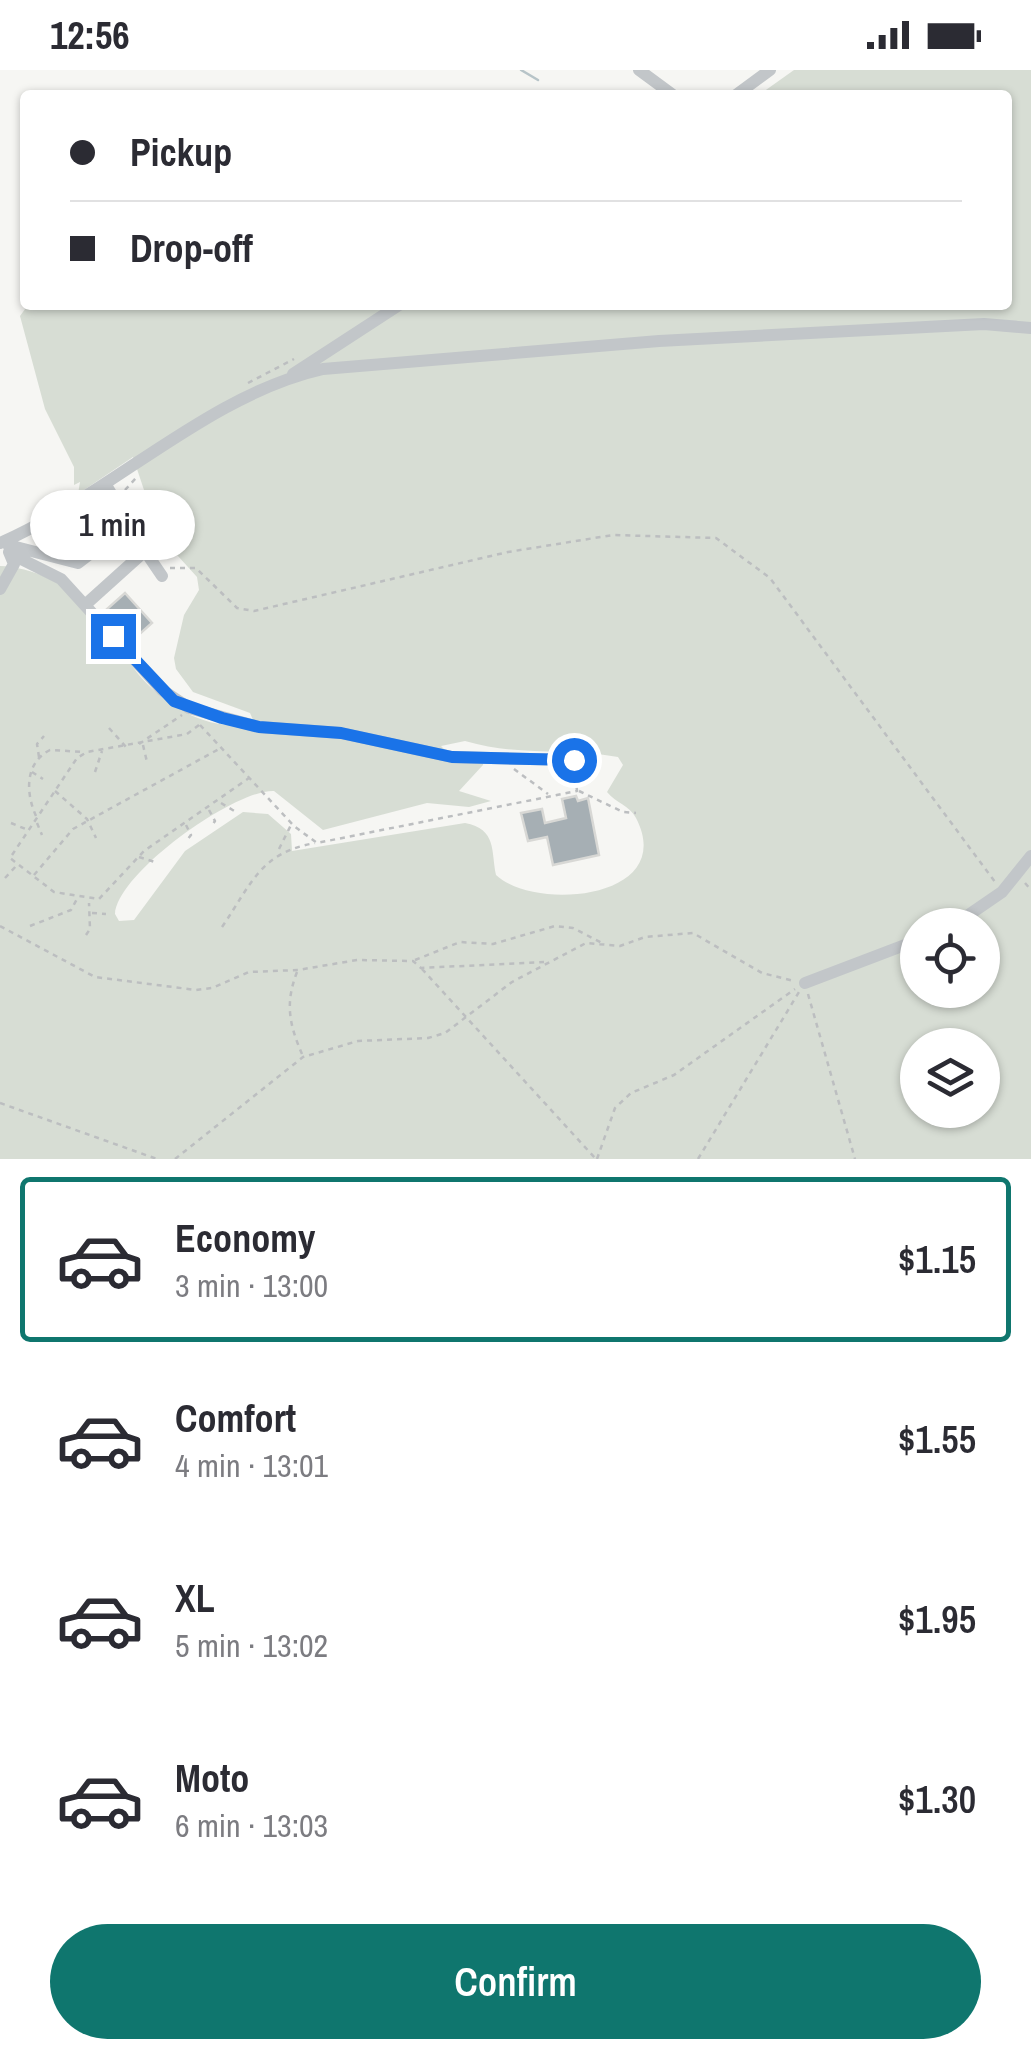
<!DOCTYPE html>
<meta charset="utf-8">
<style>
body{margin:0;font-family:"Archivo Narrow",sans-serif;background:#f7f7f7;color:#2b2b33;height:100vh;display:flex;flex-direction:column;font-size:38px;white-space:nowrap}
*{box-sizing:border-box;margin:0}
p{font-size:32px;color:#7c7c81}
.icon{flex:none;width:55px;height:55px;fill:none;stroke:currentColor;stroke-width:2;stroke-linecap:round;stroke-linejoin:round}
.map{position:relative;height:1089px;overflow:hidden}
.details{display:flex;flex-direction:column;background:#fff;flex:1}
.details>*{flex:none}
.hud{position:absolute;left:20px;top:20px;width:992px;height:220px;border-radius:10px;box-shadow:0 2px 8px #0004;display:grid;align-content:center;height:220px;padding:0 50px;background:#fff}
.fabs{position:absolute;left:900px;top:838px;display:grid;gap:20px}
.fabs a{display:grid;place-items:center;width:100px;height:100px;border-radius:50%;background:#fff;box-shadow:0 2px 8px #0004;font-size:50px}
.end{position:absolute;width:45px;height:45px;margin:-22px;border:12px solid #1a73e8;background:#fff;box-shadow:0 0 0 5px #fff}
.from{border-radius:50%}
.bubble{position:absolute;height:70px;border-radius:35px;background:#fff;box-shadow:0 2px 8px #0004;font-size:32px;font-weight:600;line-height:70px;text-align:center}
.hud b{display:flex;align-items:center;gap:35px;height:95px;font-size:38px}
.hud b+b{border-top:2px solid #e1e1e2}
.hud i{width:25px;height:25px;background:#2b2b33}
ul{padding:18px 0 0;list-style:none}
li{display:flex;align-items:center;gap:30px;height:165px;margin:0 20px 15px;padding:0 30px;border:5px solid transparent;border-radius:10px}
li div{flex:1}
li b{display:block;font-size:38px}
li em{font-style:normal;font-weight:600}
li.active{border-color:#0f766e}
li>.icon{width:90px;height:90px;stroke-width:1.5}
.button{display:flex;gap:20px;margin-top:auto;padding:20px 50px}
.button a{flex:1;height:115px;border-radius:60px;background:#0f766e;color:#fff;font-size:40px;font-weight:600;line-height:115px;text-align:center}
.status{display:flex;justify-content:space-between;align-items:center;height:70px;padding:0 50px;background:#fff;direction:ltr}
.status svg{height:28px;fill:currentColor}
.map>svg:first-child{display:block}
.green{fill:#d7ddd4;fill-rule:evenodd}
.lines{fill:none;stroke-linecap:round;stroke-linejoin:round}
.stream{stroke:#b7c4c8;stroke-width:2.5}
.building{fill:#a6afb4;stroke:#d8d8d5;stroke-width:2.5}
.path{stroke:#bcbec0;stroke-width:2.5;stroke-dasharray:5 5;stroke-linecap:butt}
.minor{stroke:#c2c6c9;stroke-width:12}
.route{stroke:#1a73e8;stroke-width:12}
</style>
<div class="status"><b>12:56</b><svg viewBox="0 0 49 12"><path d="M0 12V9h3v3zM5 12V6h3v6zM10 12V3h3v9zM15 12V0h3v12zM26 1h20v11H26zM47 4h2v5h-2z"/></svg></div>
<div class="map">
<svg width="1031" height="1089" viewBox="0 0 1031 1089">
<rect width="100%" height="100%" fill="#f6f6f3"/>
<!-- green -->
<path class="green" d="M794 0H1031V1089H0V496C31 497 68 514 90 535 111 555 121 583 139 605 164 635 215 667 253 650L250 643 193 622 176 599 174 588 184 545 199 520 197 507 159 465 133 387 78 424 80 412 74 415V397L45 339 20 246 28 235H1008V25H759ZM465 671C520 687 562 677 618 687L623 695 607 722C616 733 629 735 636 748 678 829 535 842 496 805 491 781 497 759 465 753L292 781 291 764 268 744 243 742 185 781 134 850 119 851 115 844C118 802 236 719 274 721L323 760 427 733 469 737 491 731 459 721 483 695 484 687 446 681 441 676ZM918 855H982V920H918ZM918 975H982V1040H918Z"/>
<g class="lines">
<!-- stream -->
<path class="stream" d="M521 0 538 10"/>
</g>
<!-- building -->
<path class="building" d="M125 523 152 553 134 569 107 539Z
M576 726 578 731 588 728 599 785 553 795 547 767 528 771 521 743 542 739 545 753 566 748 562 729Z"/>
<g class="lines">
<!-- path -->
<path class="path" d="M248 313 294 289
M125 420 136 408
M39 469 106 433
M56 475 73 463
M170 498H196L237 538 254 541 508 482 613 465 716 468 770 508 995 812
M199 655 187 664 87 682 77 688 10 788 54 822 99 829 144 781 249 708
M200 655 294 756 317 773 577 721 575 702
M109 658 126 677
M139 674 182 645
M143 675 147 692
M39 687 37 674 44 666
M514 699 548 724
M32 702 43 709
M95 702 102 681
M55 721 87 749 96 768
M579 721 623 742 636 743
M221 733 236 742
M209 740 215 751 211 757
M36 746C26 724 24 693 50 680L85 682
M11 753 28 760
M37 753 42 765
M186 755 191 765 187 770
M279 779 291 755
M139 787 155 792
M34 805 73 759 219 679
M5 808 17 795
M1025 813 1031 820
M92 843 106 844
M0 856 95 907 196 920 212 918 249 902 298 900 357 890 413 891 421 898 544 892
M30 856 71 840 78 827
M222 857C252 813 260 783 315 773
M86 865 90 859 89 833
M415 890 460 872 493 874 555 856 573 858 602 873
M422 899 595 1088
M297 902C285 933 289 954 302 984
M808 924 855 1089
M0 1033 157 1089
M175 1089 303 987 358 971 428 968 445 963 512 912 586 873 620 876 645 867 693 863 762 903 794 911
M597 1089 615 1038 631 1023 674 1005 795 919
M698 1089 799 922"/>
<!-- minor -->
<path class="minor" d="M639 0 673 25
M736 25 770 0
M293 304 399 235
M0 473C109 426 207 325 323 299L659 271 984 254 1031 258
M8 475 78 493 129 454
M145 481 162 506
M11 484 61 509 162 620 189 638 259 657 341 663 452 687 574 690
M0 519 14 494 9 482
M85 535 145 481 106 415
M954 855 1002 822 1031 786
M805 913 918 870"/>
</g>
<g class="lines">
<!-- route -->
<path class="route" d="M113 566 174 631 222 648 259 657 341 663 452 687 574 690"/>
</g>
</svg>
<div class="fabs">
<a><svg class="icon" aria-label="locate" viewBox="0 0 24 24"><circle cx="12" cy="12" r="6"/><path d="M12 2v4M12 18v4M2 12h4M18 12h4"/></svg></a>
<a><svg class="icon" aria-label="layers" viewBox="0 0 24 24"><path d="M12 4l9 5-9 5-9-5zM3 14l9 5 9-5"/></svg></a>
</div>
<i class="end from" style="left:574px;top:690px"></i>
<i class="end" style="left:113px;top:566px"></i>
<div class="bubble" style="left:30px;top:420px;width:165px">1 min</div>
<div class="hud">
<b><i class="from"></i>Pickup</b>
<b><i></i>Drop-off</b>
</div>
</div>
<section class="details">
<ul>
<li class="active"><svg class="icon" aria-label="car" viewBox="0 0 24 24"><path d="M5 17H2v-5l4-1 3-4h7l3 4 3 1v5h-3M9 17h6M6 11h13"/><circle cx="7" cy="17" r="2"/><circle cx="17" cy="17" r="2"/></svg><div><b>Economy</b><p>3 min · 13:00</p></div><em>$1.15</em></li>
<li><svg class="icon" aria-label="car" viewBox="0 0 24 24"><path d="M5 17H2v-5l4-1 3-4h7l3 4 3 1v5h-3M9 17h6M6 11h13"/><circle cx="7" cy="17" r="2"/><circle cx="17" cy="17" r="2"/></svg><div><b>Comfort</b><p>4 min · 13:01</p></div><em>$1.55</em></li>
<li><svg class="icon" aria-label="car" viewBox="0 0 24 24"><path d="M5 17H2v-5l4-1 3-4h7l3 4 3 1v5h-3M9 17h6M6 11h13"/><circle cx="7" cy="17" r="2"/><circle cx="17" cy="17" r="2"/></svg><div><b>XL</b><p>5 min · 13:02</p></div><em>$1.95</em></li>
<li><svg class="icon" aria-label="car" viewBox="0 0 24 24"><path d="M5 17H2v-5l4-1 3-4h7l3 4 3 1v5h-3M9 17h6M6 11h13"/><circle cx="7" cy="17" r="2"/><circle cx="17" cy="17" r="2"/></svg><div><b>Moto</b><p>6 min · 13:03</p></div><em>$1.30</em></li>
</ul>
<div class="button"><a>Confirm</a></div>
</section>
